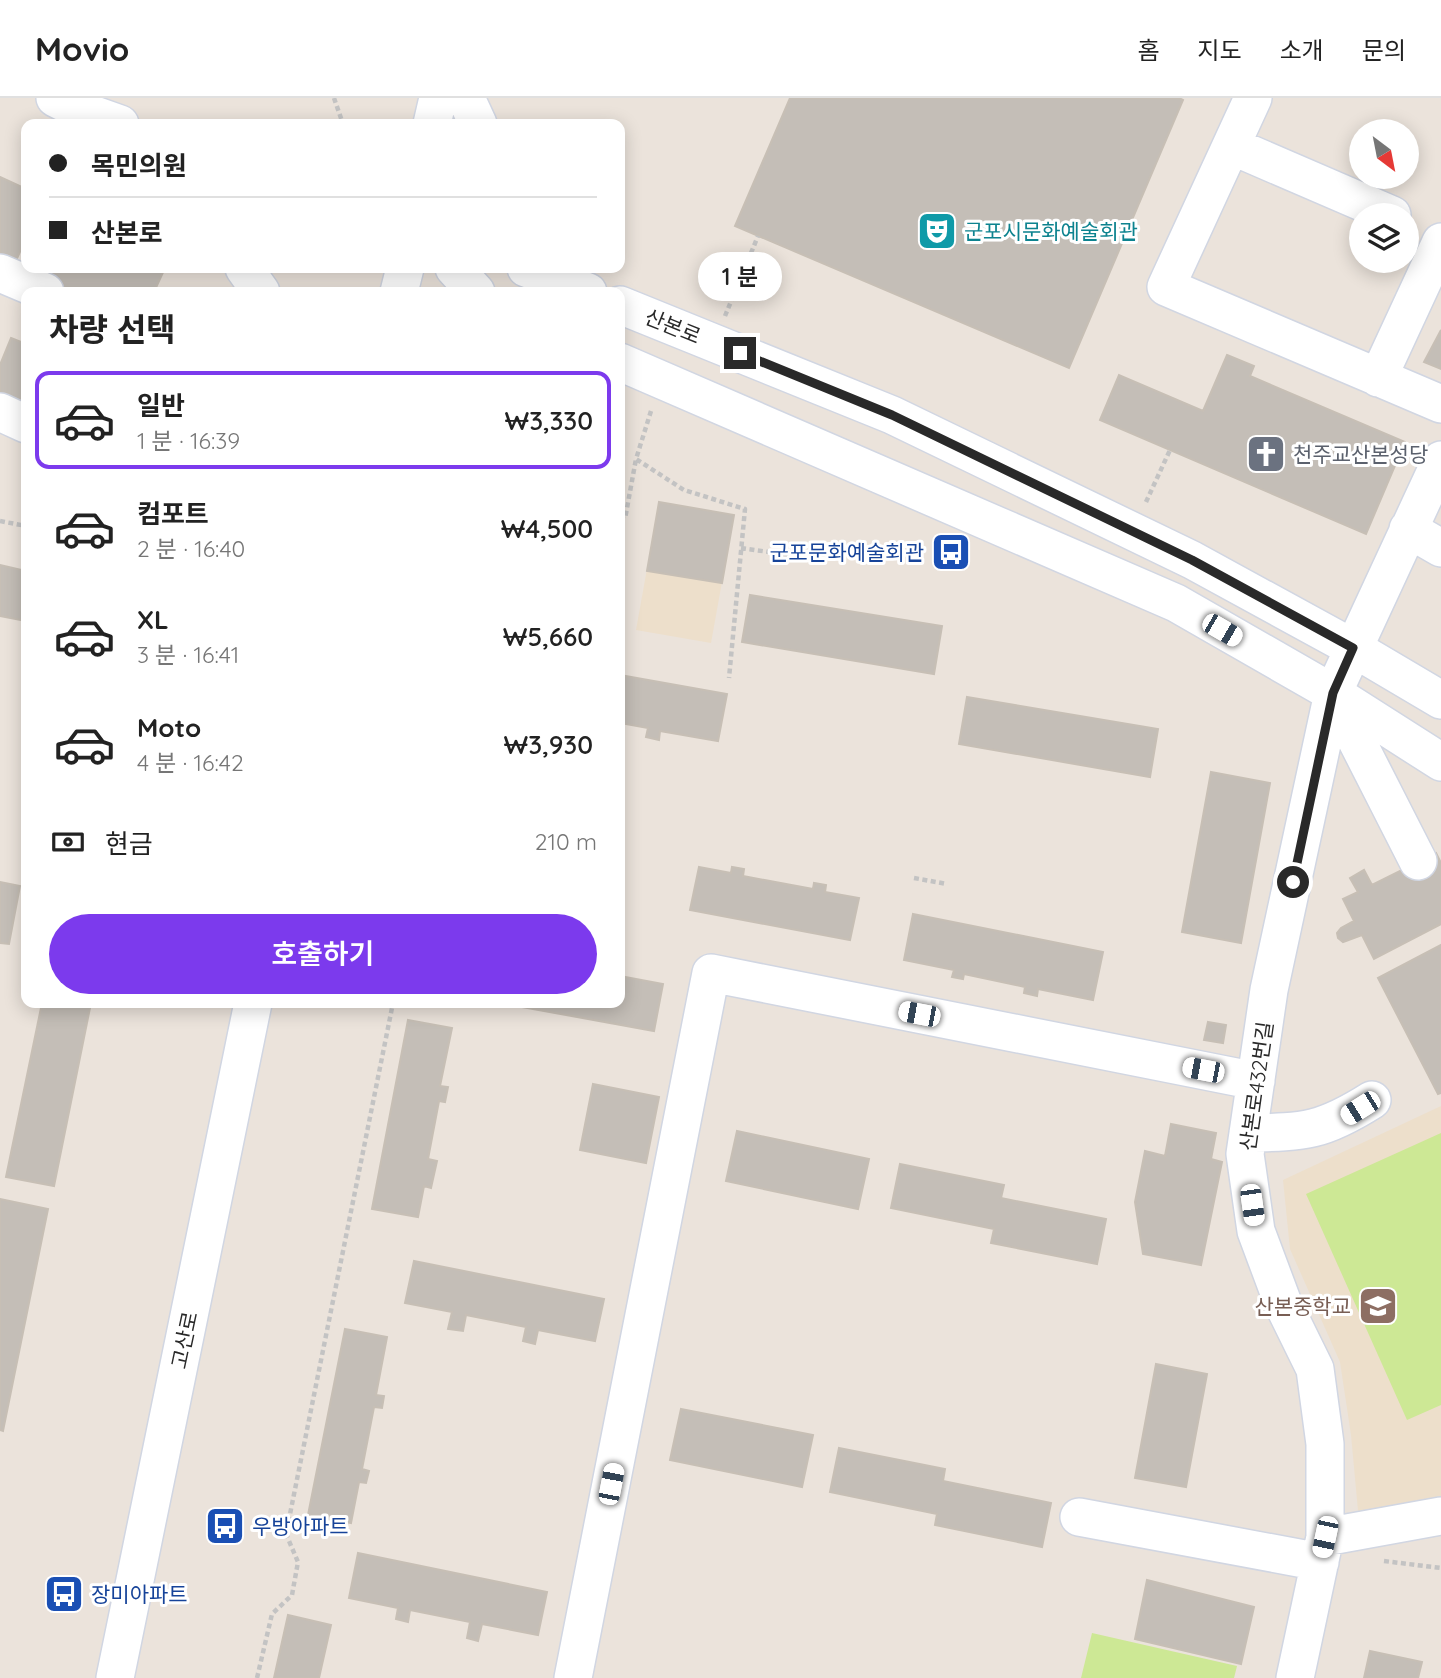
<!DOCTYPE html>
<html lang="ko">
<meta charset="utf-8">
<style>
body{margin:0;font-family:Quicksand,"Noto Sans KR",sans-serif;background:#f6f6f6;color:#222;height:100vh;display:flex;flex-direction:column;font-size:26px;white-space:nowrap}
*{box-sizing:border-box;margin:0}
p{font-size:23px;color:#767676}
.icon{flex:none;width:38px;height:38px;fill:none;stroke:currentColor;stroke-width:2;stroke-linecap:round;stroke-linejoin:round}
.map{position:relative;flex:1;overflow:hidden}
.drawer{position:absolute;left:21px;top:189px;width:604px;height:721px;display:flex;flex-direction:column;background:#fff;border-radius:14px;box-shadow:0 4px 18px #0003}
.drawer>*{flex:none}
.hud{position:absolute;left:21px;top:21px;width:604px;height:154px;border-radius:14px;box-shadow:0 4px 18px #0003;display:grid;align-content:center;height:154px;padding:0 28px;background:#fff}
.needle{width:46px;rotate:148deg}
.fabs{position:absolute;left:1349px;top:21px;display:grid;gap:14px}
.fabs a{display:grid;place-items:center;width:70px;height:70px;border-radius:50%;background:#fff;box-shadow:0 4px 18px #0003;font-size:35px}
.end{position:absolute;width:32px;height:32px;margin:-16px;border:9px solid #292929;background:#fff;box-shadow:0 0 0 4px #fff}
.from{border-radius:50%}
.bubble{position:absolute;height:49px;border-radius:24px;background:#fff;box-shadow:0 4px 18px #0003;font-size:23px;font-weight:600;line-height:49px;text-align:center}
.car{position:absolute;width:21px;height:42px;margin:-21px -10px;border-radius:9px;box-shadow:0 0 5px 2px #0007;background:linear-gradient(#fff 24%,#345 0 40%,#fff 0 76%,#345 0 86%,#fff 0)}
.hud b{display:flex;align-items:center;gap:24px;height:66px;font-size:26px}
.hud b+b{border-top:2px solid #e0e0e0}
.hud i{width:18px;height:18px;background:#222}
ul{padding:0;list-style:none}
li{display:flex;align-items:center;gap:21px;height:98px;margin:0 14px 10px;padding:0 14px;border:4px solid transparent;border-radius:14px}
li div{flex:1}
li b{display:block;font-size:26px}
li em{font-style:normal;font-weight:600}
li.active{border-color:#7c3aed}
li>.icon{width:63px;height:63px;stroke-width:1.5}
h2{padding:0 28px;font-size:32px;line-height:84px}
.pay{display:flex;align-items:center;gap:18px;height:77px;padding:0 28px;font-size:26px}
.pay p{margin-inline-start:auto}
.primary-button{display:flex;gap:14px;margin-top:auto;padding:14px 28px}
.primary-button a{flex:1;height:80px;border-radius:42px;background:#7c3aed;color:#fff;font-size:28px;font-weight:600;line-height:80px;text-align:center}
header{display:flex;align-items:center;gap:42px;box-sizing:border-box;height:98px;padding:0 35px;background:#fff;border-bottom:2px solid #e0e0e0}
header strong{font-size:33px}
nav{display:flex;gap:38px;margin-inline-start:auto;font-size:24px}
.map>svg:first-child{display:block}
.education{fill:#eddfcb}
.pitch{fill:#cde895}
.building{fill:#c4beb7;stroke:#c7bfb5;stroke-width:2}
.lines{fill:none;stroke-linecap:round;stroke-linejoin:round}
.minor-casing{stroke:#d1d6e2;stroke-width:40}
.path{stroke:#c3c3c3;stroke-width:4.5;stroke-dasharray:5 3.5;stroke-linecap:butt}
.minor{stroke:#fff;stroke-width:37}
.route{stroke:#292929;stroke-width:9}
.labels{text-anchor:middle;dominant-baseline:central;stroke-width:6;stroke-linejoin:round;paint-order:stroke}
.culture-label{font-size:21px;fill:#0d838f;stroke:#fff;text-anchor:start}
.street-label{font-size:21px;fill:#292929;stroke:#fff}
.worship-label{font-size:21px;fill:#5b616d;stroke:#fff;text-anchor:start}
.transit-label{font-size:21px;fill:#164399;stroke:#fff;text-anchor:start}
.education-label{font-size:21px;fill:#785e54;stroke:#fff;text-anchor:end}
</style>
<header>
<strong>Movio</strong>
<nav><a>홈</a><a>지도</a><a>소개</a><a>문의</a></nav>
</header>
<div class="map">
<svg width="1441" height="1580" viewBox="0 0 1441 1580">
<rect width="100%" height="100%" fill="#ebe3db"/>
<!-- education -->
<path class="education" d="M659 404 734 417 711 545 636 532Z
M1441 1008V1429L1361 1445 1351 1337 1340 1264 1290 1151 1283 1082Z"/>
<!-- pitch -->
<path class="pitch" d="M1441 1035V1307L1407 1322 1306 1096Z
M1092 1535 1237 1568 1234 1580H1081Z"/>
<!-- building -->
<path class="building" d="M790 0H1179L1183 2 1069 270 735 128Z
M0 79 26 91V140L12 172 0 166Z
M27 170H165L154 194H65L24 176Z
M1441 232V271L1424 264Z
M11 240 26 246V322L0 311V267Z
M1227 257 1254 268 1250 278 1405 344 1366 436 1100 322 1119 277 1203 313Z
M659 404 734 417 722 485 647 473Z
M0 467 26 473V523L0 518Z
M750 497 942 528 934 576 742 544Z
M620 577 727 596 718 643 660 633 659 642 646 639 648 630 620 625Z
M967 599 1158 631 1150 679 959 646Z
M1211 674 1270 685 1241 845 1182 834Z
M1436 755 1441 765V826L1374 861 1362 837 1343 844 1338 840 1337 835 1341 830 1354 823 1343 801 1358 794 1350 780 1364 772 1372 787Z
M699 769 731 775 732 769 744 771 743 778 813 791 814 785 826 787 825 794 859 800 850 842 690 812Z
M0 784 20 788 9 846 0 845Z
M913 816 1103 854 1093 902 1038 891 1037 898 1024 895 1025 889 964 876 963 881 952 879 954 872 904 862Z
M1441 847V995L1438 996 1378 880Z
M620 878 663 886 654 933 500 905H620Z
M42 905H91L54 1088 6 1079Z
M408 922 452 930 440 988 448 989 445 1004 439 1003 428 1061 437 1063 431 1090 424 1088 418 1119 372 1111Z
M1208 924 1226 927 1223 945 1204 942Z
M593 986 659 999 646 1065 580 1052Z
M1171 1026 1216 1035 1211 1061 1222 1064 1201 1167 1143 1156 1135 1104 1145 1053 1165 1058Z
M737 1033 869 1061 858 1111 726 1083Z
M900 1066 1004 1087 1001 1100 1106 1121 1097 1166 991 1145 994 1131 891 1110Z
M0 1101 48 1111 3 1333 0 1332Z
M414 1163 604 1201 595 1243 538 1232 535 1246 523 1243 526 1229 466 1217 463 1233 448 1231 452 1214 405 1205Z
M345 1231 387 1239 376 1297 384 1298 382 1310 374 1309 362 1371 369 1373 366 1385 359 1384 351 1425 308 1417Z
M1156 1266 1207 1276 1186 1389 1135 1380Z
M681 1311 813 1337 802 1389 670 1362Z
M839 1350 945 1371 943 1383 1051 1405 1042 1449 935 1427 937 1416 830 1394Z
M358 1455 547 1494 538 1537 482 1526 478 1543 467 1540 470 1524 410 1512 408 1524 396 1521 398 1510 349 1500Z
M1147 1482 1254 1509 1241 1566 1135 1541Z
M288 1517 331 1527 319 1580H274Z
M1370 1553 1422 1564 1418 1580H1364Z"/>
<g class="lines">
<!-- minor casing -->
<g class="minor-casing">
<path id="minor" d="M55 0 75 10 120 26
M466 0 478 26
M1253 0 1166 189 1441 306
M432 26 438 0
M1232 48 1392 117
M244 170 261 194
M454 170 476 194
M526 170 588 194
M0 175 45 194
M399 194 405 170
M620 207 892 317 1192 462 1353 550 1441 602
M620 264 1176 505 1333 595 1441 664
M1378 280 1441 144
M0 314 26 326
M1408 431 1441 450
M1333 596 1418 763
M1248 1035C1306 1034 1323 1033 1372 1002
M1079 1419 1320 1464
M1325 1439 1441 1418
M115 1580 253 905
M573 1580 711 875 1256 983
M1295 1580 1325 1439V1346L1315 1271 1284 1208 1256 1133 1245 1056 1269 892 1333 595 1441 362"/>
</g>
<!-- path -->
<path class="path" d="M334 0 343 26
M725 218 758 138
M651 313 636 361 684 392 745 411 729 580
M1146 404 1170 352
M620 420 625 421 636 361
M0 423 26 428
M741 450 818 461
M914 780 947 786
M1384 1463 1441 1470
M257 1580 272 1516 292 1497 298 1464 286 1436 393 905"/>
<!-- minor -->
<use href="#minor" class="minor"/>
</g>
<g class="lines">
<!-- route -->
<path class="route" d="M740 255 892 317 1192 462 1353 550 1333 595 1293 784"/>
</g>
<!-- icons -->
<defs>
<g id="theatre-square" transform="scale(2.0125)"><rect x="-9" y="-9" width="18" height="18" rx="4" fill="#0f9aa8" stroke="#fff"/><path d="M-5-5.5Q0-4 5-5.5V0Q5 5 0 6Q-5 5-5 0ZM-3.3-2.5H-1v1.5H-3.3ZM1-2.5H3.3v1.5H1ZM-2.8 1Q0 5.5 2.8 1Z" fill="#fff"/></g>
<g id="church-square" transform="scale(2.0125)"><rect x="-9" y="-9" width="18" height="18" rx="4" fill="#6b7280" stroke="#fff"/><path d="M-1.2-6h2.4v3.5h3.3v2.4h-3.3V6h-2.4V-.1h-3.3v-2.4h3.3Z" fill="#fff"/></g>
<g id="bus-square" transform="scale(2.0125)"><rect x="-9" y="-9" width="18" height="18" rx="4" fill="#1a4fb4" stroke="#fff"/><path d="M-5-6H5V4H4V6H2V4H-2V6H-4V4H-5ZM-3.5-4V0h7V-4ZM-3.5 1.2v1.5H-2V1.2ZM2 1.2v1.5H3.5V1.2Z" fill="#fff"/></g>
<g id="school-square" transform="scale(2.0125)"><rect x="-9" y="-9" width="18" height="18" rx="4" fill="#8d6e63" stroke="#fff"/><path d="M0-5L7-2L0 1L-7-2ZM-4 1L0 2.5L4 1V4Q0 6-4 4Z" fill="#fff"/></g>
</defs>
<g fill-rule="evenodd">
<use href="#theatre-square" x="937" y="133"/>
<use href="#church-square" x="1266" y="356"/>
<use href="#bus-square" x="951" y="454"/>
<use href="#school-square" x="1378" y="1208"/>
<use href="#bus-square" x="225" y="1428"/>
<use href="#bus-square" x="64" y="1496"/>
</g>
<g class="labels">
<!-- culture labels -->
<g class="culture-label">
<text x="964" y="133">군포시문화예술회관</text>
</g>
<!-- street labels -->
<g class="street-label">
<text transform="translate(673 228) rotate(22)">산본로</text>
<text transform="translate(1256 988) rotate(-82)">산본로432번길</text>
<text transform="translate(184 1242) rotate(-78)">고산로</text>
</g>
<!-- worship labels -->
<g class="worship-label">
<text x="1293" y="356">천주교산본성당</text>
</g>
<!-- transit labels -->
<g class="transit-label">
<text x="924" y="454" text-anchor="end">군포문화예술회관</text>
<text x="252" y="1428">우방아파트</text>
<text x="91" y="1496">장미아파트</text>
</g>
<!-- education labels -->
<g class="education-label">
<text x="1351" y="1208">산본중학교</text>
</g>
</g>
</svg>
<div class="fabs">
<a><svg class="needle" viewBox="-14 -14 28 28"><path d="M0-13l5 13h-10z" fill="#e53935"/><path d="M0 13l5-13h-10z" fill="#767676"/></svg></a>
<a><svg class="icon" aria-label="layers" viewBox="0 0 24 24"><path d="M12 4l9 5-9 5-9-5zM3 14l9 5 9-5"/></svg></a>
</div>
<i class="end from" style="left:1293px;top:784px"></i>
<i class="end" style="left:740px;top:255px"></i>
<div class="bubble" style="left:698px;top:154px;width:84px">1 분</div>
<i class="car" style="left:1222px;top:532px;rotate:120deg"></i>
<i class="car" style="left:919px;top:916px;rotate:281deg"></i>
<i class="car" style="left:1203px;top:972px;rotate:281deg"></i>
<i class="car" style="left:1360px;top:1010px;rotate:238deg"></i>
<i class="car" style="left:1252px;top:1107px;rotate:172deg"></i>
<i class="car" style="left:611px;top:1386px;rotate:11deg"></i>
<i class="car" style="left:1325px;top:1439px;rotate:192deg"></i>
<div class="hud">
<b><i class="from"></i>목민의원</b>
<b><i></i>산본로</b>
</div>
<section class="drawer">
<h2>차량 선택</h2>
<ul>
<li class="active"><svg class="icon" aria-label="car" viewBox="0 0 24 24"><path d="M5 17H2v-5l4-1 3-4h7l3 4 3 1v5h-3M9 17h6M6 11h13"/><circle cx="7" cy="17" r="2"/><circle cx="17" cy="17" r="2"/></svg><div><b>일반</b><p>1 분 · 16:39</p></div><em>₩3,330</em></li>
<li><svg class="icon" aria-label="car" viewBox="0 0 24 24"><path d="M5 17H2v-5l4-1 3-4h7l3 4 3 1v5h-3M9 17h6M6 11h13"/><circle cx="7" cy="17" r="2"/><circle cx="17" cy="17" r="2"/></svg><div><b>컴포트</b><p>2 분 · 16:40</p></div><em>₩4,500</em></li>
<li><svg class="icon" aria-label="car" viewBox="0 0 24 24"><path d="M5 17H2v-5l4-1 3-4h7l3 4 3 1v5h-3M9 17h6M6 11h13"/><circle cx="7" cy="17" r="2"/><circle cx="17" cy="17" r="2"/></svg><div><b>XL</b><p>3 분 · 16:41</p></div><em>₩5,660</em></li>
<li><svg class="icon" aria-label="car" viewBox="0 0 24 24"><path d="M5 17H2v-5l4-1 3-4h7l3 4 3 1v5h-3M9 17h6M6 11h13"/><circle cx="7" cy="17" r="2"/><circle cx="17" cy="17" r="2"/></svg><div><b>Moto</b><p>4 분 · 16:42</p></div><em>₩3,930</em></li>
</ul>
<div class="pay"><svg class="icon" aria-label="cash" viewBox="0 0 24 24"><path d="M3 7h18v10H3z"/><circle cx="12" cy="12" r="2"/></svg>현금<p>210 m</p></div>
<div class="primary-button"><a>호출하기</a></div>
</section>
</div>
